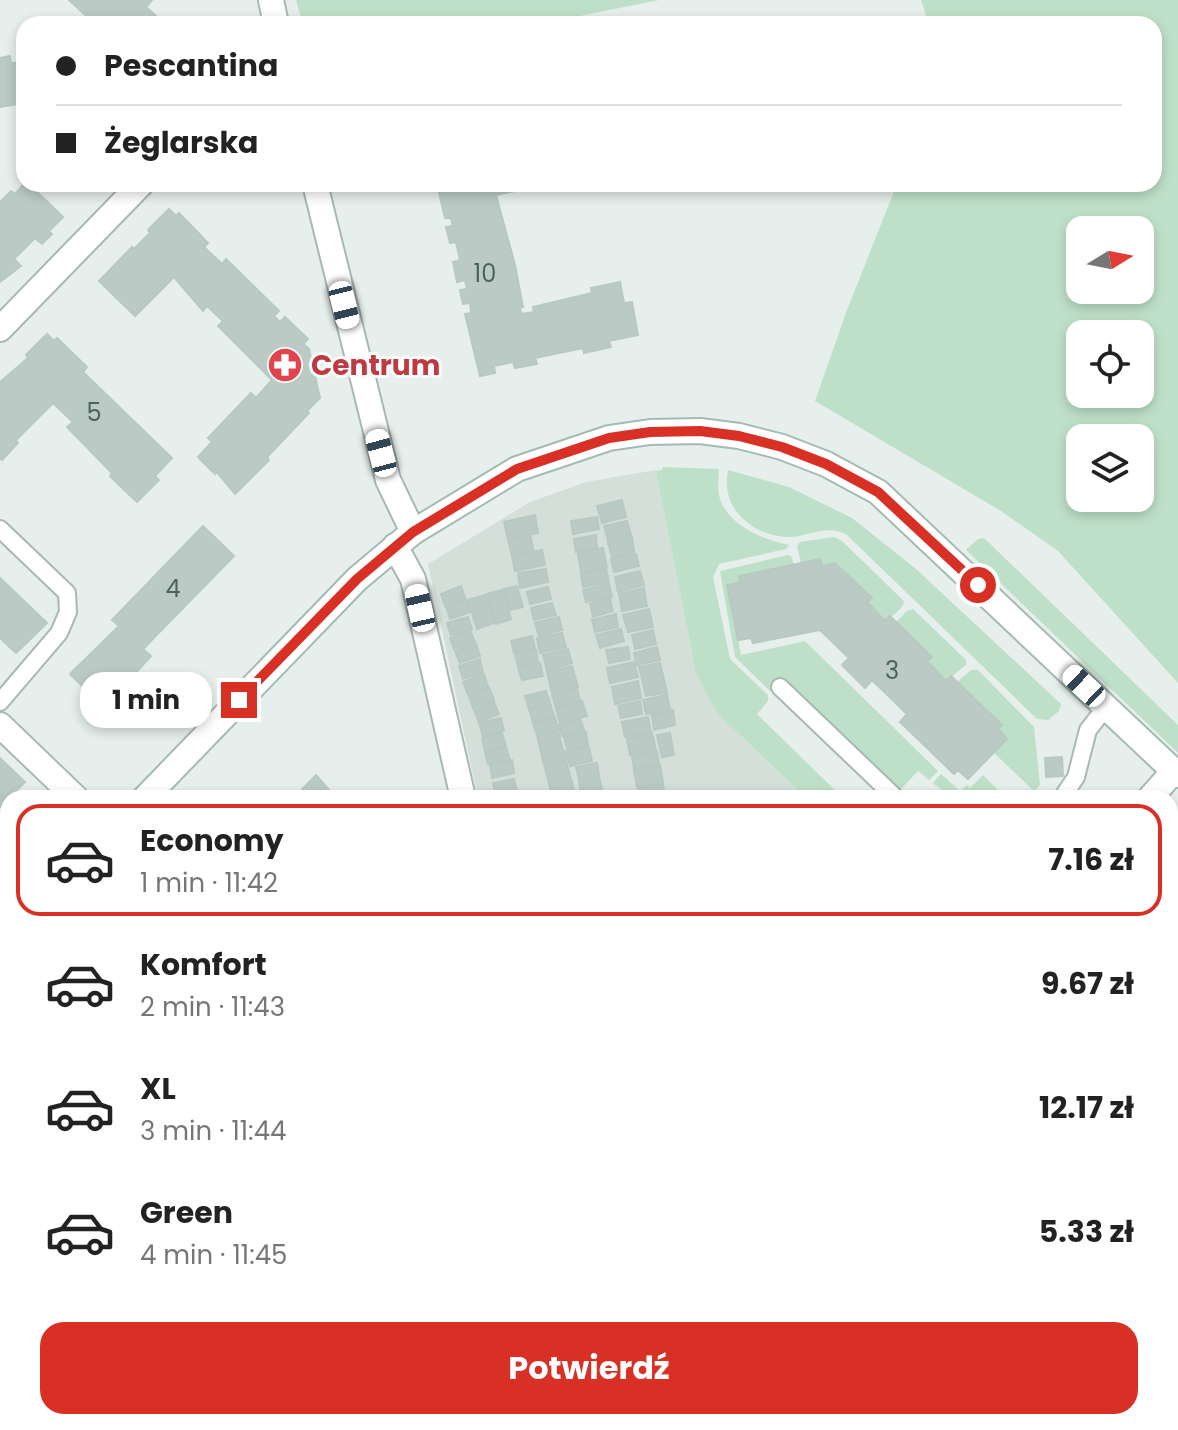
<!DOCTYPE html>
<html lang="pl">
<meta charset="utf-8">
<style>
body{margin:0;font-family:Poppins,sans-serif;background:#f6f6f6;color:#222;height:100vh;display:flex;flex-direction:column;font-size:30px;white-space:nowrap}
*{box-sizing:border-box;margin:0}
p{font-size:26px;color:#767676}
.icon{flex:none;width:44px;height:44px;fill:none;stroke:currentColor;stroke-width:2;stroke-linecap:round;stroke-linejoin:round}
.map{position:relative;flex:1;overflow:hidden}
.drawer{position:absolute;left:0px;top:790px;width:1178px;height:640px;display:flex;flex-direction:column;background:#fff;border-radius:24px 24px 0 0;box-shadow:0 4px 12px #0003}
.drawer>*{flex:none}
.top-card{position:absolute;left:16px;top:16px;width:1146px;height:176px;border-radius:24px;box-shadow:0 4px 12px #0003;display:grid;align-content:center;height:176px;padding:0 40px;background:#fff}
.needle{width:52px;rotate:80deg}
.tools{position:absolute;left:1066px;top:216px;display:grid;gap:16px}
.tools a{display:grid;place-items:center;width:88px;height:88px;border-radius:16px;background:#fff;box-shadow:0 4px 12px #0003;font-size:40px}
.end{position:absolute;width:36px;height:36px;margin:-18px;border:10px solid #d93025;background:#fff;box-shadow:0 0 0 4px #fff}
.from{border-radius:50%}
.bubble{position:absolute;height:56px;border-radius:24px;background:#fff;box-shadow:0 4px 12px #0003;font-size:26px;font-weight:700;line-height:56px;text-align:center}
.car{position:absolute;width:24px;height:48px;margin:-24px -12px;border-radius:10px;box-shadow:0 0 6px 2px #0007;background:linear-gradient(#fff 24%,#345 0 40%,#fff 0 76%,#345 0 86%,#fff 0)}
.top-card b{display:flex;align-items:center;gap:28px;height:76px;font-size:30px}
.top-card b+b{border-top:2px solid #e0e0e0}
.top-card i{width:20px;height:20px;background:#222}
ul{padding:14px 0 0;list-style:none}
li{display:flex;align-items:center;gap:24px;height:112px;margin:0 16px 12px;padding:0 24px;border:4px solid transparent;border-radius:24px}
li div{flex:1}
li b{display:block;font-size:30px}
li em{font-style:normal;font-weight:700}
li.current{border-color:#d93025}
li>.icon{width:72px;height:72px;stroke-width:1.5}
.primary-button{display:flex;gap:16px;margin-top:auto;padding:16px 40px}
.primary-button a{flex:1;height:92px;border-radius:24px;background:#d93025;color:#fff;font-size:32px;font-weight:700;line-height:92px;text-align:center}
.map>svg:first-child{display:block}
.built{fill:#d4dfda}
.green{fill:#bfe0c8;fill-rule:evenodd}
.building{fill:#bbcac4;stroke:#b8c9c2;stroke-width:2}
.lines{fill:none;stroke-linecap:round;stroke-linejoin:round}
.lane-casing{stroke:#a8b8b2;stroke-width:20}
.street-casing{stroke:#a8b8b2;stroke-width:28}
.secondary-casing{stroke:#a4bbb3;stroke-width:28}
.lane{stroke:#fff;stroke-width:16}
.street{stroke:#fff;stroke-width:24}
.secondary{stroke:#fff;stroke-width:24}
.route{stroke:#d93025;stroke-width:10}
.labels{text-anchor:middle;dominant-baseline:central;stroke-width:6;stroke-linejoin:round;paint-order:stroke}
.number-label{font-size:24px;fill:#4a645c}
.health-label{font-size:28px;font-weight:bold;fill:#be3a42;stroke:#f7fbf9;text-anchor:start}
</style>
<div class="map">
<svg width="1178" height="1430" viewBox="0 0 1178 1430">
<rect width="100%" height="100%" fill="#e6efeb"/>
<!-- built -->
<path class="built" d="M656 470 696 674 717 713 806 798H478L428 564 530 502 586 482Z"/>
<!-- green -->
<path class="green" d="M296 0H659L540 24H303Z
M921 0H1178V683L1058 551 1001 511 815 401 847 310 897 184H1154V24H929ZM1080 230H1140V290H1080ZM1080 334H1140V394H1080ZM1080 438H1140V498H1080Z
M663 467 719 469C719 478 717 486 719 495 725 524 763 540 789 545L786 549 719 564 713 577 730 659 768 695V701L757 714 843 798H806L717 713 696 674 656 471 662 470Z
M728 470 789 487 852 518 916 569 1061 704 1059 711 1048 720 1037 719 847 535C825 523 808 538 786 537 750 535 720 506 728 470Z
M834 537 842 541 904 601C902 612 891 615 885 621L867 602 871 598 835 563 822 566 820 559 801 563 797 546 800 542Z
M984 538 1178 725V753L966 550 978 539Z
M788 555 791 556 794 565 739 576 740 583 727 586 741 655 805 641 938 771 929 780 918 771 899 791 783 681 771 692 735 657 720 571Z
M913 609 966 660V665L946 681 927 661 931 657 896 622 907 611Z
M971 670H978L1034 727 1040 785 1034 791 994 753 1007 739 998 729 1002 725 957 682Z
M941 774 960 791 967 785 970 788 983 775 1006 798H997L994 793C969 794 952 801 933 783Z
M636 1422H744L745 1430H637Z"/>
<!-- building -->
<path class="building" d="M69 0H152L146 7 165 24H95Z
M10 56 11 63 24 62V103L0 107V58Z
M24 184H29L63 217 49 231 52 234 42 244 35 238 14 259 21 266 0 282V202L11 191 15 194Z
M437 184H523L524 189 496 195 515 265 523 307 520 308 521 314 534 312 533 307 592 293 591 288 620 282 624 303 632 302 638 335 609 341 611 347 584 353 583 348 535 358 537 364 515 368 513 362 494 366 495 373 480 376 465 314 471 313 470 303 463 304 460 290 467 289 465 280 457 282 453 262 460 260 456 242 450 243 446 227 453 226 451 218H445Z
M169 209 176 216 179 213 208 243 204 247 222 264 226 259 279 311 274 316 280 322 285 317 308 339 303 344 309 349 320 398 307 411 309 413 267 457 269 460 235 494 217 472 215 474 198 457 212 442 208 438 251 393 256 398 272 380 218 326 223 321 207 306 203 311 174 277 135 316 99 281 132 247 134 249 150 233 148 230Z
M47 334 54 341 57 338 87 367 83 372 172 458 155 476 159 480 137 502 110 476 112 473 67 427 73 422 53 403 16 440 18 443 2 460 0 458V382L28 358 26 355Z
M622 500 626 517 602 523 597 506Z
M535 515 538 533 508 539 504 522Z
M597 517 599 529 573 534 571 521Z
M627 521 631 535 608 541 604 526Z
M203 526 234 556 143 649 151 656 104 707 70 674 119 626 112 620Z
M530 534 534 552 512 556 508 539Z
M596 535 597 548 576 552 574 539Z
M632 537 634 552 612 557 608 543Z
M603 548 607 568 581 572 578 553Z
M542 550 545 565 515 571 512 556Z
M636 554 639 566 614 572 611 559Z
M820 559 822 566 835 563 872 598 867 602 885 621 890 616 932 657 927 661 946 681 951 676 1002 725 998 729 1007 739 968 779 958 770 954 774 900 722 907 714 872 680 865 688 842 665 849 658 820 630 753 643 751 638 738 640 727 585 740 583 739 576Z
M546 569 548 582 520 588 518 573Z
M606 569 609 582 583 587 581 574Z
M640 571 644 585 618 592 615 577Z
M0 578 47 623 16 653 0 638Z
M609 584 612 597 586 602 583 590Z
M461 586 465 598 445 606 441 594Z
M517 586 523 607 510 610 504 589Z
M548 587 551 599 530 604 527 592Z
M644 588 647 606 622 611 619 594Z
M502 590 511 619 496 624 487 594Z
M485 595 494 623 477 629 468 600Z
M466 599 470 612 450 619 446 607Z
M610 599 613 611 593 617 590 604Z
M552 603 556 615 534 620 531 608Z
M649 609 653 627 628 632 623 615Z
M616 614 618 627 595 632 592 620Z
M468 617 472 629 451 635 447 623Z
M559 617 562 630 539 636 535 623Z
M621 629 624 641 600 648 596 635Z
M470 630 475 642 454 649 450 638Z
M653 630 656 644 635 649 632 635Z
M562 633 566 647 540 653 537 638Z
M532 636 535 648 514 653 511 641Z
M476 644 480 656 460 663 455 651Z
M628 647 630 659 609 663 606 650Z
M657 647 660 660 637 665 634 653Z
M536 649 538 661 518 666 515 654Z
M568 649 572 663 547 670 543 655Z
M480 659 483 673 463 679 459 666Z
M634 662 638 677 610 683 607 668Z
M540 663 543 676 522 680 518 668Z
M660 663 667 693 646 696 639 667Z
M572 666 578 687 552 693 547 672Z
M484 674 488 687 468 695 463 682Z
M638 681 641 698 615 704 612 687Z
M489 688 494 700 473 708 469 696Z
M577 688 580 701 556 708 552 695Z
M546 691 550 703 529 709 525 696Z
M667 695 670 710 646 714 643 700Z
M582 701 587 716 560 723 556 709Z
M640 701 642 714 621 718 618 706Z
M494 702 499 714 479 722 474 710Z
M550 703 554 716 533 722 529 709Z
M673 710 675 725 654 730 652 715Z
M555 717 558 730 537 735 533 723Z
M648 717 651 732 625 737 622 722Z
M501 718 504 731 483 736 479 723Z
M580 719 584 730 562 736 559 725Z
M558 730 561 743 540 748 537 735Z
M586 732 588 745 567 749 564 737Z
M502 733 506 746 485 751 482 738Z
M652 733 656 750 630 755 627 739Z
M670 733 674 755 662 757 657 735Z
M561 743 565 756 543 761 540 748Z
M506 747 510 760 488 764 485 752Z
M589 747 592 761 570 766 566 751Z
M657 751 659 764 634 769 632 756Z
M565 756 568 769 547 775 543 761Z
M1062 757 1063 776 1046 777 1045 758Z
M0 758 25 782 0 807Z
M512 760 514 773 492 778 490 765Z
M597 763 599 776 579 780 576 767Z
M660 765 663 782 637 787 634 770Z
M568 769 572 782 550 788 547 775Z
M316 775 336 798H294Z
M599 777 602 789 581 794 579 781Z
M514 779 517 791 496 795 493 783Z
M572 782 575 795 553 798 550 788Z
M663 784 665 798H640L638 788Z
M1174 886 1178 890V966L1170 959V890Z
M8 1063V1124L0 1132V1071Z
M1178 1205V1264H1170V1209Z
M0 1311 8 1318V1362L3 1357 0 1361Z
M69 1422H130L139 1430H77Z
M257 1422H318L311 1430H249Z
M487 1422H546L538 1430H479Z"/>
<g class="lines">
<!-- lane casing -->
<g class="lane-casing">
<path id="lane" d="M0 529 67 593 68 612 59 633 0 702
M780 687 896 798
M1062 798 1076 777 1088 730 1106 707
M1031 1422 1034 1430
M377 1430 385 1422"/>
</g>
<!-- street casing -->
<g class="street-casing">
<path id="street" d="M271 0 276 24
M315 184 388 480 413 532
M0 329 141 184
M395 546 413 579 463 798
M0 725 76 798
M1150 798 1174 771
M588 1422 589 1430"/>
</g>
<!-- secondary casing -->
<g class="secondary-casing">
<path id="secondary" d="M145 798 357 579 413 532 517 469 609 438 650 432 700 431 739 436 782 447 826 464 878 492 1178 775
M0 947 8 939"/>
</g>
<!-- lane -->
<use href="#lane" class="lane"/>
<!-- street -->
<use href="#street" class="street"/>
<!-- secondary -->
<use href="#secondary" class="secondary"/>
</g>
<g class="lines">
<!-- route -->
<path class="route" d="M239 700 357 579 413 532 517 469 609 438 650 432 700 431 739 436 782 447 826 464 878 492 978 585"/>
</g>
<!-- icons -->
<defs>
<g id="pharmacy-disc" transform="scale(1.8)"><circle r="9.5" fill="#e0444e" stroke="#f7fbf9"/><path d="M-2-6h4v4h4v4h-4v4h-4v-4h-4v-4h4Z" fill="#fff"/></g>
</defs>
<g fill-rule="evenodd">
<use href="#pharmacy-disc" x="285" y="365"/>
</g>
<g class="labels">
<!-- number labels -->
<g class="number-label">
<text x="485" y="273">10</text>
<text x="94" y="412">5</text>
<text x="173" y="588">4</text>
<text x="892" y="670">3</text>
</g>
<!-- health labels -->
<g class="health-label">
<text x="311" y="365">Centrum</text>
</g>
</g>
</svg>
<div class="tools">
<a><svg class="needle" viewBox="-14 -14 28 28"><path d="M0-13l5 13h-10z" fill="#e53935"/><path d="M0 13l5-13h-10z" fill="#767676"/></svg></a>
<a><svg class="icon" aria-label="locate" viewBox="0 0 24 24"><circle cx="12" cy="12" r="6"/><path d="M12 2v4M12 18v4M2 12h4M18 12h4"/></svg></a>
<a><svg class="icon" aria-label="layers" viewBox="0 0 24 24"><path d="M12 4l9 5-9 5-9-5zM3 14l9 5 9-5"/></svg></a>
</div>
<i class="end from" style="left:978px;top:585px"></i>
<i class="end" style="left:239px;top:700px"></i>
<div class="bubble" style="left:80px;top:672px;width:132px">1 min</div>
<i class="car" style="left:344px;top:305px;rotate:166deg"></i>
<i class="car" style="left:381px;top:453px;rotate:345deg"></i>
<i class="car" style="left:420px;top:608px;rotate:347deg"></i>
<i class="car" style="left:1084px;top:686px;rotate:313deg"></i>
<div class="top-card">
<b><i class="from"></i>Pescantina</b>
<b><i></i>Żeglarska</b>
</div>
<section class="drawer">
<ul>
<li class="current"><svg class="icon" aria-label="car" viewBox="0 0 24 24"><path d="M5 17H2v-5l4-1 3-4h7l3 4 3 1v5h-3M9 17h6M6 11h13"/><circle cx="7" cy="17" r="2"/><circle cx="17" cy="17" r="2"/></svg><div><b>Economy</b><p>1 min · 11:42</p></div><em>7.16 zł</em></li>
<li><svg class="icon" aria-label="car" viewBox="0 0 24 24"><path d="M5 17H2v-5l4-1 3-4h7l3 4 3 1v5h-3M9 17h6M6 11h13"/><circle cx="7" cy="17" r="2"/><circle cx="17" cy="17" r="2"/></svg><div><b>Komfort</b><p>2 min · 11:43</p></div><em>9.67 zł</em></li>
<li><svg class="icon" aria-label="car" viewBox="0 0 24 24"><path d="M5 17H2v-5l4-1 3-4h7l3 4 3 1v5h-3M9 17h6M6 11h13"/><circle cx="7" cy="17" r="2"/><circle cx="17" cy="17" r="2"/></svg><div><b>XL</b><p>3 min · 11:44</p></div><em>12.17 zł</em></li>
<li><svg class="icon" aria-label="car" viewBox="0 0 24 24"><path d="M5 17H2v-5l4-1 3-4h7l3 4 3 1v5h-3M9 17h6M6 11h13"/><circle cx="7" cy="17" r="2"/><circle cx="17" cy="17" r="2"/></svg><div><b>Green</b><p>4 min · 11:45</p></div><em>5.33 zł</em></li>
</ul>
<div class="primary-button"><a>Potwierdź</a></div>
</section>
</div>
